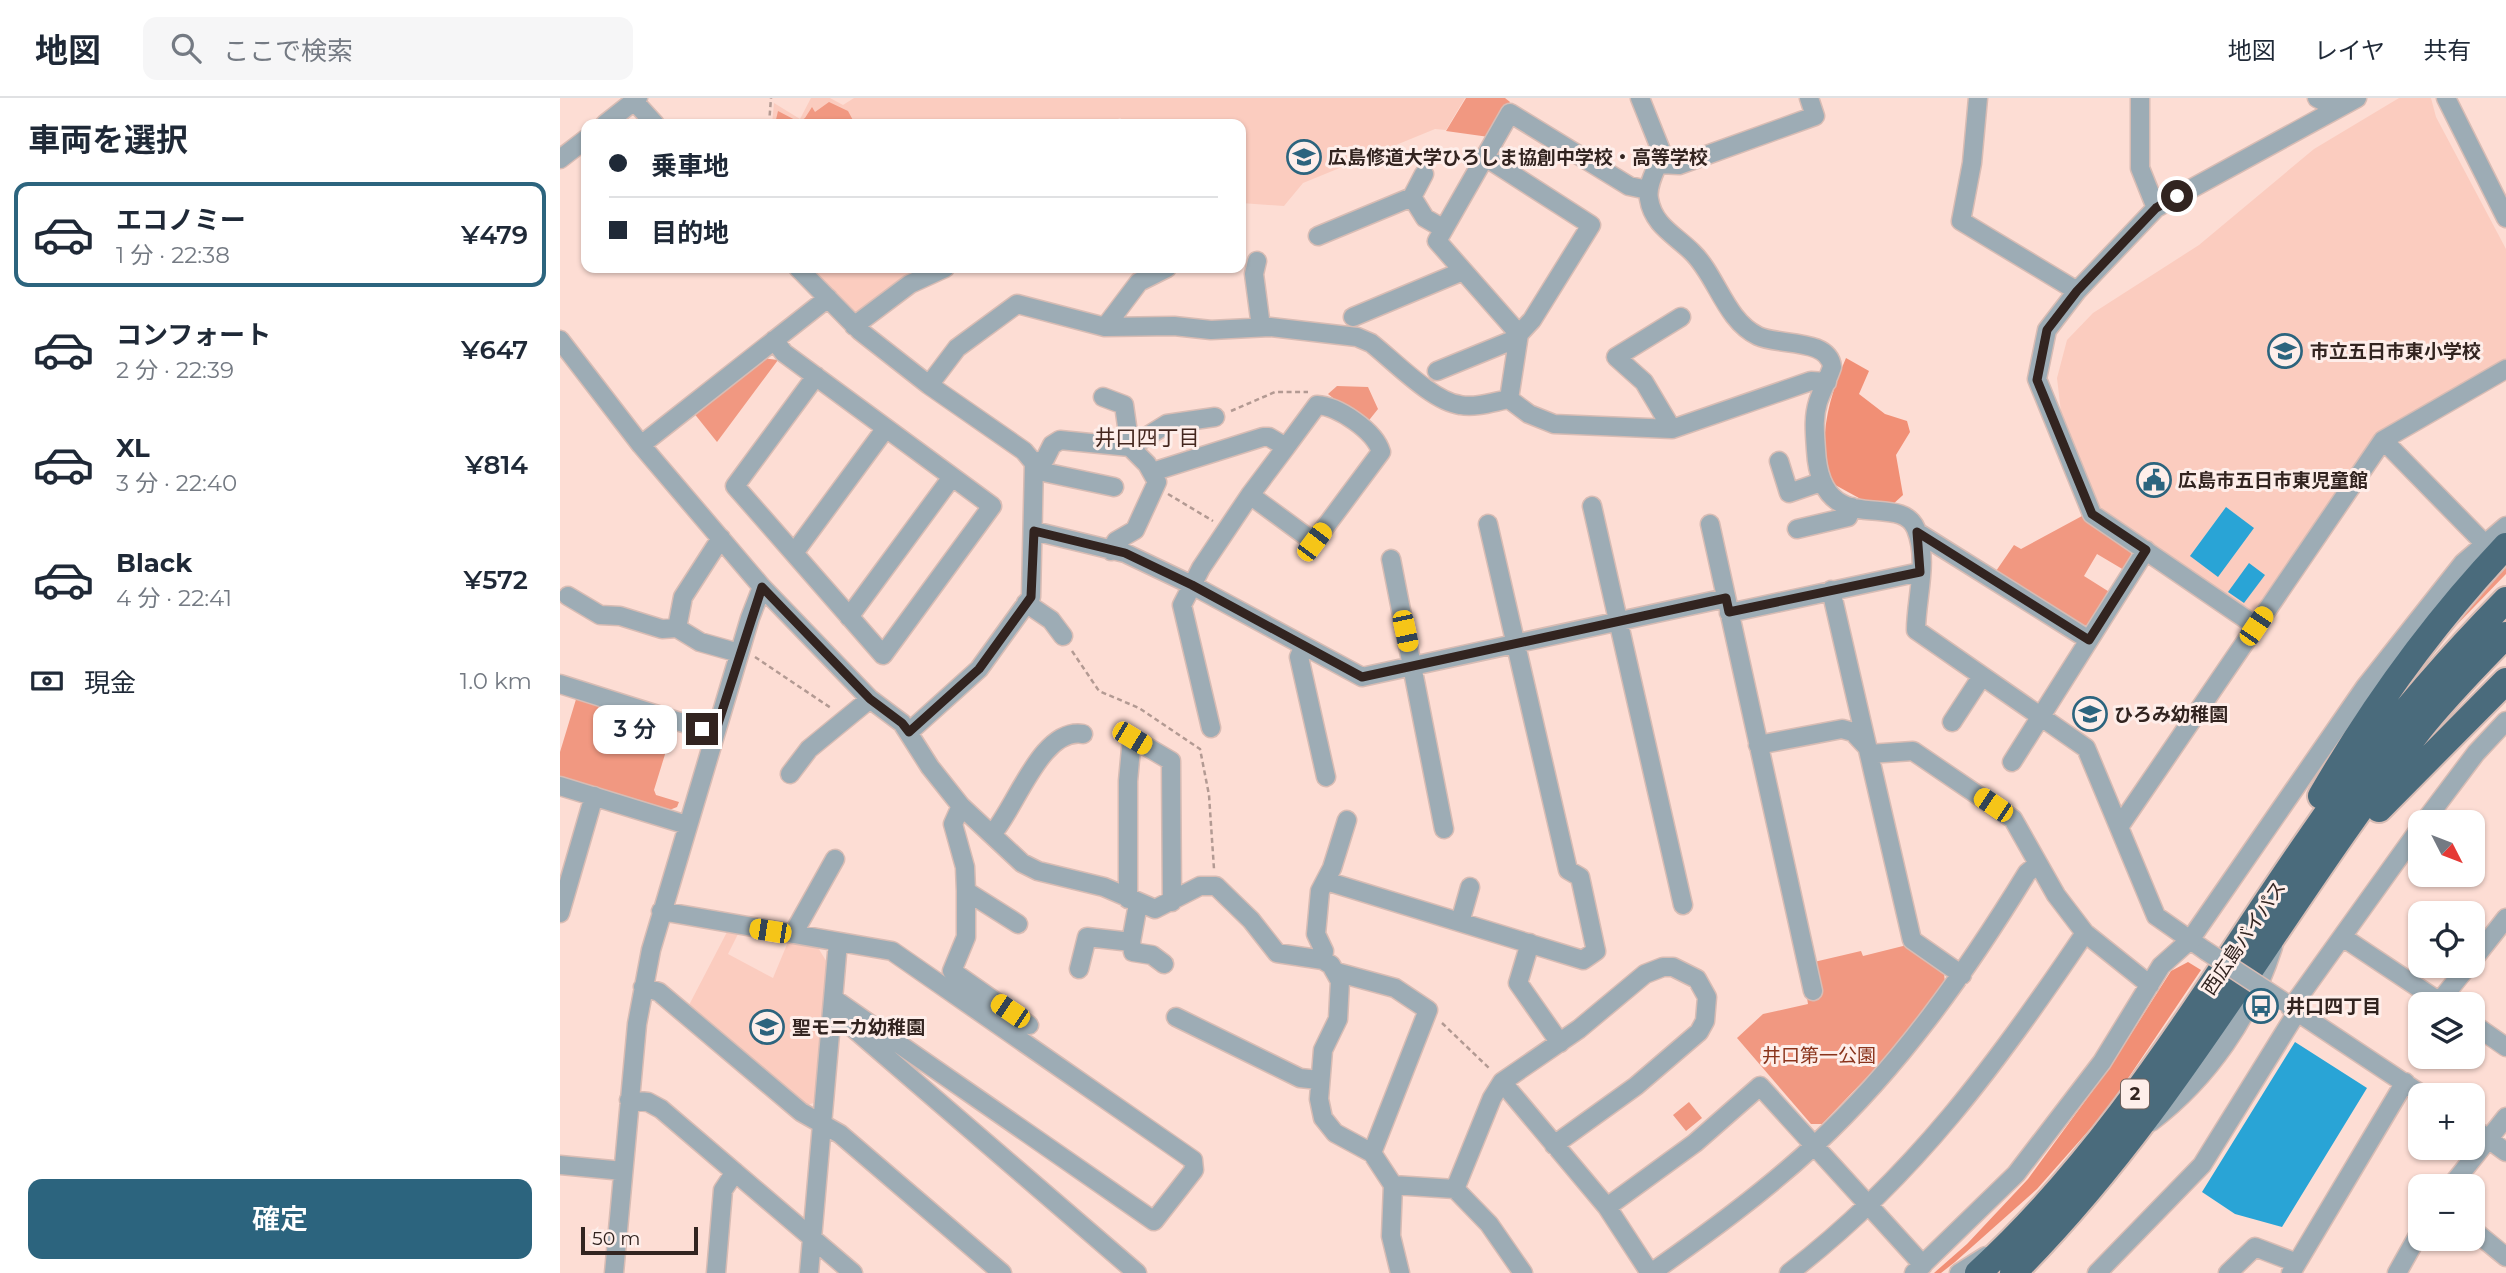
<!DOCTYPE html>
<html lang="ja">
<meta charset="utf-8">
<style>
body{margin:0;font-family:Montserrat,"Noto Sans JP",sans-serif;background:#f6f6f7;color:#1f2937;height:100vh;display:flex;flex-direction:column;font-size:26px;white-space:nowrap}
*{box-sizing:border-box;margin:0}
p{font-size:23px;color:#747a83}
.icon{flex:none;width:38px;height:38px;fill:none;stroke:currentColor;stroke-width:2;stroke-linecap:round;stroke-linejoin:round}
.map{position:relative;flex:1;overflow:hidden}
.details{display:flex;flex-direction:column;background:#fff;width:560px}
.details>*{flex:none}
.guide{position:absolute;left:21px;top:21px;width:665px;height:154px;border-radius:14px;box-shadow:0 2px 5px #0004;display:grid;align-content:center;height:154px;padding:0 28px;background:#fff}
.needle{width:46px;rotate:132deg}
.fabs{position:absolute;left:1848px;top:712px;display:grid;gap:14px}
.fabs a{display:grid;place-items:center;width:77px;height:77px;border-radius:14px;background:#fff;box-shadow:0 2px 5px #0004;font-size:35px}
.scale{position:absolute;left:21px;bottom:18px;width:117px;box-sizing:border-box;padding-left:7px;border:4px solid #322420;border-top:0;font-size:19px;line-height:24px;white-space:nowrap;color:#322420;-webkit-text-stroke:5px #feeeea;paint-order:stroke}
.end{position:absolute;width:32px;height:32px;margin:-16px;border:9px solid #322420;background:#fff;box-shadow:0 0 0 4px #fff}
.from{border-radius:50%}
.bubble{position:absolute;height:49px;border-radius:14px;background:#fff;box-shadow:0 2px 5px #0004;font-size:23px;font-weight:600;line-height:49px;text-align:center}
.car{position:absolute;width:21px;height:42px;margin:-21px -10px;border-radius:9px;box-shadow:0 0 5px 2px #0007;background:linear-gradient(#f5c518 24%,#345 0 40%,#f5c518 0 76%,#345 0 86%,#f5c518 0)}
.guide b{display:flex;align-items:center;gap:24px;height:66px;font-size:26px}
.guide b+b{border-top:2px solid #e0e1e3}
.guide i{width:18px;height:18px;background:#1f2937}
ul{padding:0;list-style:none}
li{display:flex;align-items:center;gap:21px;height:105px;margin:0 14px 10px;padding:0 14px;border:4px solid transparent;border-radius:14px}
li div{flex:1}
li b{display:block;font-size:26px}
li em{font-style:normal;font-weight:600}
li.selected{border-color:#2c647e}
li>.icon{width:63px;height:63px;stroke-width:1.5}
h2{padding:0 28px;font-size:32px;line-height:84px}
.pay{display:flex;align-items:center;gap:18px;height:77px;padding:0 28px;font-size:26px}
.pay p{margin-inline-start:auto}
.action{display:flex;gap:14px;margin-top:auto;padding:14px 28px}
.action a{flex:1;height:80px;border-radius:14px;background:#2c647e;color:#fff;font-size:28px;font-weight:600;line-height:80px;text-align:center}
header{display:flex;align-items:center;gap:42px;box-sizing:border-box;height:98px;padding:0 35px;background:#fff;border-bottom:2px solid #e0e1e3}
header strong{font-size:33px}
nav{display:flex;gap:38px;margin-inline-start:auto;font-size:24px}
.search{width:490px;height:63px;background:#f6f6f7;display:flex;align-items:center;gap:18px;box-sizing:border-box;padding:0 24px;border-radius:14px;color:#747a83;font-size:26px}
main{display:flex;flex:1;min-height:0}
.map>svg:first-child{display:block}
.built{fill:#fbccbf}
.green{fill:#f19881}
.forest{fill:#f18f75}
.water{fill:#29a4d6}
.lines{fill:none;stroke-linecap:round;stroke-linejoin:round}
.minor-casing{stroke:#d8bcb4;stroke-width:21}
.highway-casing{stroke:#d8bcb4;stroke-width:30}
.path{stroke:#b39a93;stroke-width:2.5;stroke-dasharray:5 3.5;stroke-linecap:butt}
.minor{stroke:#9dacb5;stroke-width:18}
.highway{stroke:#4a6b7c;stroke-width:26}
.minor-bridge-casing{stroke:#d8bcb4;stroke-width:21;stroke-linecap:butt}
.minor-bridge{stroke:#9dacb5;stroke-width:18}
.route{stroke:#322420;stroke-width:9}
.labels{text-anchor:middle;dominant-baseline:central;stroke-width:6;stroke-linejoin:round;paint-order:stroke}
.shield{fill:#feeeea;stroke:#6f615d;stroke-width:2}
.shield-label{font-size:18px;font-weight:bold;fill:#322420}
.poi-label{font-size:19px;font-weight:bold;fill:#322420;stroke:#feeeea;text-anchor:start}
.street-label{font-size:19px;fill:#322420;stroke:#feeeea}
.park-label{font-size:19px;fill:#8a341c;stroke:#feeeea}
.neighbourhood-label{font-size:21px;fill:#44271f;stroke:#feeeea}
</style>
<header>
<strong>地図</strong>
<div class="search"><svg class="icon" aria-label="search" viewBox="0 0 24 24"><circle cx="10" cy="10" r="6"/><path d="M15 15l6 6"/></svg>ここで検索</div>
<nav><a>地図</a><a>レイヤ</a><a>共有</a></nav>
</header>
<main>
<section class="details">
<h2>車両を選択</h2>
<ul>
<li class="selected"><svg class="icon" aria-label="car" viewBox="0 0 24 24"><path d="M5 17H2v-5l4-1 3-4h7l3 4 3 1v5h-3M9 17h6M6 11h13"/><circle cx="7" cy="17" r="2"/><circle cx="17" cy="17" r="2"/></svg><div><b>エコノミー</b><p>1 分 · 22:38</p></div><em>¥479</em></li>
<li><svg class="icon" aria-label="car" viewBox="0 0 24 24"><path d="M5 17H2v-5l4-1 3-4h7l3 4 3 1v5h-3M9 17h6M6 11h13"/><circle cx="7" cy="17" r="2"/><circle cx="17" cy="17" r="2"/></svg><div><b>コンフォート</b><p>2 分 · 22:39</p></div><em>¥647</em></li>
<li><svg class="icon" aria-label="car" viewBox="0 0 24 24"><path d="M5 17H2v-5l4-1 3-4h7l3 4 3 1v5h-3M9 17h6M6 11h13"/><circle cx="7" cy="17" r="2"/><circle cx="17" cy="17" r="2"/></svg><div><b>XL</b><p>3 分 · 22:40</p></div><em>¥814</em></li>
<li><svg class="icon" aria-label="car" viewBox="0 0 24 24"><path d="M5 17H2v-5l4-1 3-4h7l3 4 3 1v5h-3M9 17h6M6 11h13"/><circle cx="7" cy="17" r="2"/><circle cx="17" cy="17" r="2"/></svg><div><b>Black</b><p>4 分 · 22:41</p></div><em>¥572</em></li>
</ul>
<div class="pay"><svg class="icon" aria-label="cash" viewBox="0 0 24 24"><path d="M3 7h18v10H3z"/><circle cx="12" cy="12" r="2"/></svg>現金<p>1.0 km</p></div>
<div class="action"><a>確定</a></div>
</section>
<div class="map">
<svg width="1946" height="1175" viewBox="0 0 1946 1175">
<rect width="100%" height="100%" fill="#fdddd4"/>
<!-- built -->
<path class="built" d="M251 0H270L283 7 294 0H905L886 32 875 31 743 85 724 108 681 105V26H568L560 20 548 26H212L214 5 240 21Z
M1839 0H1871L1876 19 1946 151V264L1816 335 1696 514 1687 516 1538 410 1502 323 1497 280 1507 242 1533 215 1639 147 1754 51Z
M252 170H346L350 182 294 218Z
M167 834 178 836 168 856 213 880 228 844 257 848 268 866 256 1004 245 1008 128 909Z"/>
<!-- green -->
<path class="green" d="M906 0H945L950 4 929 39 886 33Z
M269 4 288 13 295 26H215L218 13 239 24 245 20 252 9 255 14Z
M202 260 218 262 157 344 133 314Z
M777 288 808 289 818 311 806 326 768 296Z
M1522 418 1570 451 1572 459 1564 472 1537 456 1524 478 1551 495 1532 526 1522 528 1436 473 1454 447 1461 451Z
M1946 457V476L1883 541Z
M17 598 114 627 94 692 96 697 119 704 117 709 107 713 0 680V654Z
M1347 847 1384 874 1385 886 1336 949 1262 1026H1251L1177 940 1203 916 1248 906 1247 900 1260 897 1254 864 1301 853 1303 858Z
M1129 1004 1142 1020 1126 1033 1113 1017Z"/>
<!-- forest -->
<path class="forest" d="M1286 260 1309 273 1299 296 1325 316 1347 323 1350 334 1336 357 1343 397 1331 408 1308 405 1268 383C1259 337 1268 302 1286 260Z
M1628 864 1641 872 1546 1013 1477 1091 1395 1164 1381 1175H1374L1407 1146 1468 1081 1550 969 1611 873Z"/>
<!-- water -->
<path class="water" d="M1666 409 1694 430 1658 479 1630 458Z
M1689 465 1705 477 1684 505 1668 494Z
M1735 944 1807 990 1722 1129 1675 1116 1642 1094Z"/>
<g class="lines">
<!-- minor casing -->
<g class="minor-casing">
<path id="minor" d="M1080 0 1102 55C1098 69 1086 86 1089 101 1093 127 1115 137 1132 154 1157 178 1165 222 1198 238 1219 248 1269 240 1272 269 1268 281 1262 292 1258 304 1253 320 1255 336 1256 352 1261 445 1340 391 1356 431 1369 463 1356 500 1356 532L1526 650 1596 818 1646 853
M1418 0 1412 65 1401 123 1517 193
M1580 0V70L1596 110
M1757 0 1776 10
M1886 0 1946 120
M74 3 95 26
M45 26 78 0
M925 59 1031 127 972 222 959 236 949 301 969 316 994 326 1112 331 1251 283 1267 284
M0 61 26 41
M1099 66 1119 67 1255 18 1249 0
M852 99 864 76
M758 138 852 99 865 120 884 131
M697 163 694 176 701 229
M238 170 300 233 369 287 464 353 474 365 471 499 419 571 349 634
M793 219 903 173
M294 228 350 186 385 170
M545 229 579 184 607 170
M959 236 877 143 950 15 1069 88 1088 92
M0 242 81 347 202 489 310 601 342 625 370 669 401 708 462 765 478 773 544 789 595 811 640 788H656L691 822 717 855 763 862 771 867 780 883 778 921 763 952 759 1001 763 1020 775 1035 812 1055 833 1087 831 1138 840 1175
M214 242 224 255 432 408 323 557 175 388 256 278
M877 273 958 240
M369 287 397 250 457 206 545 229 614 228 651 232 710 229 797 239 811 245C834 263 872 303 900 307 916 310 933 304 949 301
M543 299 564 307 570 349 587 366 597 384 575 432 556 443 551 453
M1112 331 1084 284 1056 259 1121 219
M1823 342 1923 444
M81 347 268 200
M1219 363 1229 395 1261 384
M474 365 485 361 492 347 500 342 570 349 607 326 655 319
M474 372 554 389
M592 374 703 339H709L726 349 757 307C778 308 815 333 821 354L754 444 690 397 726 349
M1032 408 1123 807
M1150 426 1253 893
M1237 431 1288 419 1292 409
M474 433 565 455 632 487 802 579 1166 500
M1357 434 1529 542
M234 455 326 330
M831 461 884 731
M1271 492 1352 842 1402 877
M8 498 40 517 60 518 102 531 117 530 140 544 179 555
M466 505 491 522 503 538
M1169 515 1360 474
M289 519 392 379
M1696 528 1532 416 1477 281 1487 232 1517 193 1596 110 1797 0
M117 530 123 499 161 440
M744 548 739 559 766 679
M0 586 155 635
M1392 624 1422 578
M651 630 622 507 641 470 690 397
M1198 647 1282 631 1293 634 1307 649
M1309 656 1353 653 1453 721 1496 797 1525 835 1590 887
M1452 664 1586 452
M230 676 249 651 310 601
M0 688 127 727
M401 708 393 726 405 769 406 793
M1864 724 1916 655 1946 623
M1559 729 1823 342 1946 271
M432 736C456 710 481 629 523 636
M766 783 1023 862 1036 853 1020 779 1008 772 928 426
M568 801V683L572 640 611 663 612 804
M101 813 332 853 633 1062 634 1072 594 1123 274 901
M0 815 34 698
M900 824 910 789
M458 826 406 793V839L392 873 469 927
M233 836 275 761
M1784 840 1883 906
M571 844 573 854 592 857 604 866
M970 845 958 885 1000 945
M763 862 764 853 756 836 760 793 772 770 787 722
M1913 862 1946 820
M519 871 527 839 571 844 578 806
M776 874 835 890 868 912 812 1055
M83 889 99 894 241 1014 280 1036 442 1175
M1879 904 1908 868
M1730 909 1864 998
M1731 910 1860 730
M616 919 740 980 759 982
M272 922 286 924 577 1175
M1913 926 1946 949
M942 984 1047 1109 1090 1175
M69 1002 88 1004 101 1011 293 1175
M1591 1024C1649 980 1691 918 1713 849
M1913 1030 1946 1054
M0 1067 63 1073
M833 1087 895 1091 929 1126 963 1175
M1891 1088 1946 1019
M895 1091 932 1000 942 984 1019 931 1085 876 1103 869H1113L1137 881 1147 899 1145 923 1139 934 1076 988 994 1047
M1047 1109 1135 1045 1200 988 1363 1167
M1913 1132 1946 1159
M54 1175 77 926 91 852 190 520 202 489
M156 1175 163 1092 175 1074
M249 1175 278 844
M1091 1175C1148 1135 1204 1094 1255 1047 1340 968 1407 873 1467 775L1478 766
M1229 1175C1353 1080 1439 963 1525 835
M1354 1175 1456 1076 1542 964 1601 868 1630 842 1805 589 1903 465 1946 428
M1399 1175 1426 1158
M1537 1175 1642 1067 1737 914
M1668 1175 1695 1149 1737 1165
M1731 1175 1845 984
M1837 1175 1860 1134"/>
</g>
<!-- highway casing -->
<g class="highway-casing">
<path id="highway" d="M1761 698C1814 607 1873 525 1946 448
M1819 711 1946 583
M1418 1175C1575 1032 1672 842 1797 674 1843 613 1893 556 1946 502
M1453 1175C1615 1014 1720 809 1860 631 1886 598 1917 567 1946 537"/>
</g>
<!-- path -->
<path class="path" d="M209 26 211 0
M671 313 715 294H748
M608 396 653 423
M512 553 539 593 579 610 640 651 649 697 654 771
M195 559 271 610
M882 925 930 971"/>
<!-- minor -->
<use href="#minor" class="minor"/>
<!-- highway -->
<use href="#highway" class="highway"/>
<!-- minor-bridge casing -->
<g class="minor-bridge-casing">
<path id="minor-bridge" d="M1646 853 1724 904"/>
</g>
<!-- minor-bridge -->
<use href="#minor-bridge" class="minor-bridge"/>
</g>
<g class="lines">
<!-- route -->
<path class="route" d="M142 631 155 635 202 489 310 601 342 625 349 634 419 571 471 499 474 433 565 455 632 487 802 579 1166 500 1169 514 1360 474 1357 434 1529 542 1586 452 1532 416 1477 282 1487 232 1517 193 1596 110 1617 98"/>
</g>
<!-- icons -->
<defs>
<g id="school-ring" transform="scale(1.75)"><circle r="9.5" fill="#feeeea" stroke="#2c647e" stroke-width="1.5"/><path d="M0-5L7-2L0 1L-7-2ZM-4 1L0 2.5L4 1V4Q0 6-4 4Z" fill="#2c647e"/></g>
<g id="civic-ring" transform="scale(1.75)"><circle r="9.5" fill="#feeeea" stroke="#2c647e" stroke-width="1.5"/><path d="M-.6-6.5H3V-4.5H.6V-3L4-1V1h2V6H-6V1h2V-1L-.6-3ZM-1.2 2.5V6h2.4V2.5Z" fill="#2c647e"/></g>
<g id="bus-ring" transform="scale(1.75)"><circle r="9.5" fill="#feeeea" stroke="#2c647e" stroke-width="1.5"/><path d="M-5-6H5V4H4V6H2V4H-2V6H-4V4H-5ZM-3.5-4V0h7V-4ZM-3.5 1.2v1.5H-2V1.2ZM2 1.2v1.5H3.5V1.2Z" fill="#2c647e"/></g>
</defs>
<g fill-rule="evenodd">
<use href="#school-ring" x="744" y="59"/>
<use href="#school-ring" x="1725" y="253"/>
<use href="#civic-ring" x="1594" y="382"/>
<use href="#school-ring" x="1530" y="616"/>
<use href="#bus-ring" x="1701" y="908"/>
<use href="#school-ring" x="207" y="929"/>
</g>
<g class="labels">
<!-- shield labels -->
<rect class="shield" x="1561" y="981.5" width="28" height="29" rx="5"/>
<g class="shield-label">
<text x="1575" y="996">2</text>
</g>
<!-- poi labels -->
<g class="poi-label">
<text x="768" y="59">広島修道大学ひろしま協創中学校・高等学校</text>
<text x="1750" y="253">市立五日市東小学校</text>
<text x="1618" y="382">広島市五日市東児童館</text>
<text x="1554" y="616">ひろみ幼稚園</text>
<text x="1726" y="908">井口四丁目</text>
<text x="232" y="929">聖モニカ幼稚園</text>
</g>
<!-- street labels -->
<g class="street-label">
<text transform="translate(1684 840) rotate(-56)">西広島バイパス</text>
</g>
<!-- park labels -->
<g class="park-label">
<text x="1259" y="957">井口第一公園</text>
</g>
<!-- neighbourhood labels -->
<g class="neighbourhood-label">
<text x="587" y="339">井口四丁目</text>
</g>
</g>
</svg>
<div class="fabs">
<a><svg class="needle" viewBox="-14 -14 28 28"><path d="M0-13l5 13h-10z" fill="#e53935"/><path d="M0 13l5-13h-10z" fill="#747a83"/></svg></a>
<a><svg class="icon" aria-label="locate" viewBox="0 0 24 24"><circle cx="12" cy="12" r="6"/><path d="M12 2v4M12 18v4M2 12h4M18 12h4"/></svg></a>
<a><svg class="icon" aria-label="layers" viewBox="0 0 24 24"><path d="M12 4l9 5-9 5-9-5zM3 14l9 5 9-5"/></svg></a>
<a>+</a>
<a>−</a>
</div>
<div class="scale">50 m</div>
<i class="end from" style="left:1617px;top:98px"></i>
<i class="end" style="left:142px;top:631px"></i>
<div class="bubble" style="left:33px;top:607px;width:84px">3 分</div>
<i class="car" style="left:754px;top:444px;rotate:37deg"></i>
<i class="car" style="left:1696px;top:528px;rotate:34deg"></i>
<i class="car" style="left:845px;top:533px;rotate:168deg"></i>
<i class="car" style="left:572px;top:640px;rotate:121deg"></i>
<i class="car" style="left:1433px;top:707px;rotate:304deg"></i>
<i class="car" style="left:210px;top:833px;rotate:279deg"></i>
<i class="car" style="left:450px;top:913px;rotate:304deg"></i>
<div class="guide">
<b><i class="from"></i>乗車地</b>
<b><i></i>目的地</b>
</div>
</div>
</main>
